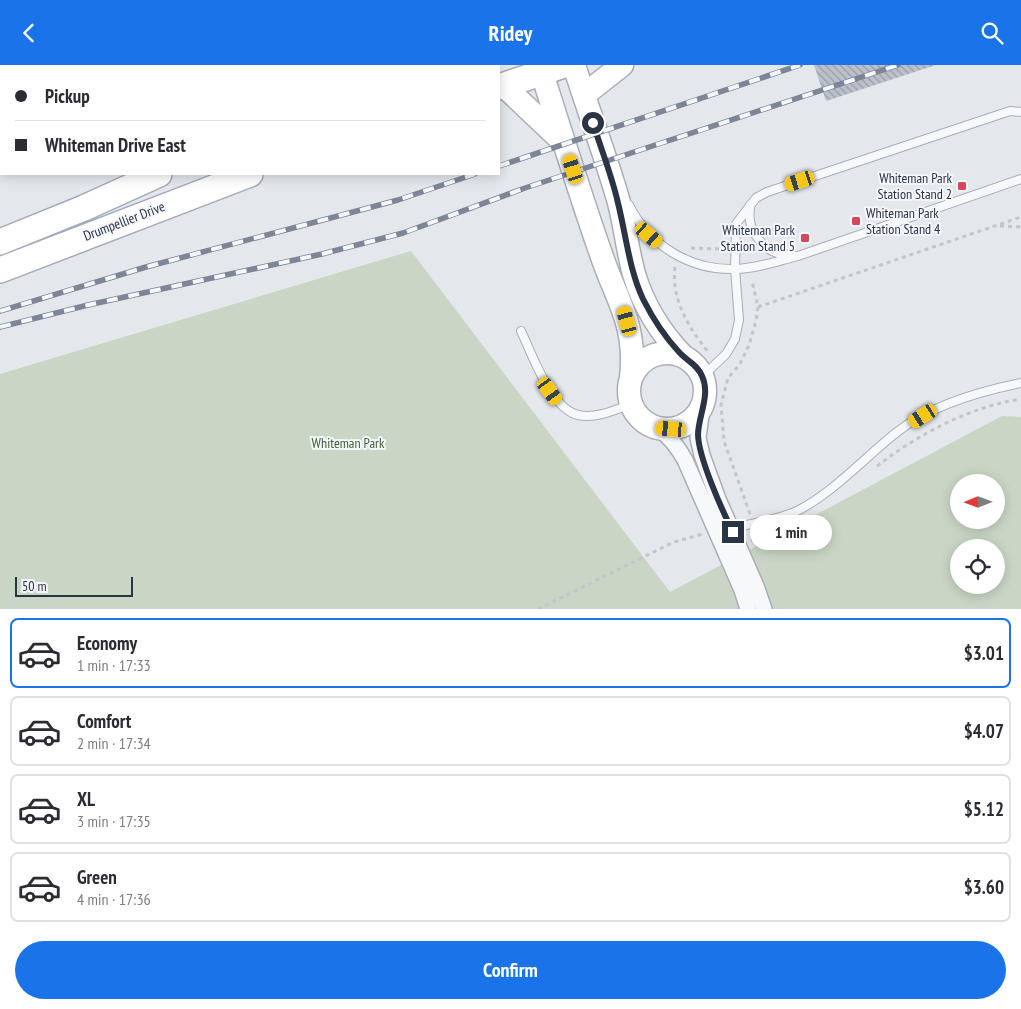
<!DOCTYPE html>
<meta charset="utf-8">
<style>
body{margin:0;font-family:"PT Sans Narrow",sans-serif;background:#f7f7f7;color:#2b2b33;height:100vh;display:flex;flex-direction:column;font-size:19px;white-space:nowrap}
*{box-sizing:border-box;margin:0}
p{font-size:16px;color:#7c7c81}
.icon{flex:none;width:28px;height:28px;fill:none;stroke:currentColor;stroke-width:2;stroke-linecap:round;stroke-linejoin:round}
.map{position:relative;height:544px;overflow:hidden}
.panel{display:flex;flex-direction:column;background:#fff;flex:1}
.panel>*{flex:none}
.guide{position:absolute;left:0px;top:0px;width:500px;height:110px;box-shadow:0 2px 12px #0003;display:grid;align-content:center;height:110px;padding:0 15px;background:#fff}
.needle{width:32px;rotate:269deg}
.buttons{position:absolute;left:950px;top:409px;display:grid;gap:10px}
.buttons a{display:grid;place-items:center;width:55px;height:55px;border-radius:50%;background:#fff;box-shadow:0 2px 12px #0003;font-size:25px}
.scale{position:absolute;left:15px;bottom:12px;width:118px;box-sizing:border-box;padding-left:5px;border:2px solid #2b3445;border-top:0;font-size:14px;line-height:18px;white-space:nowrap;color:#2b3445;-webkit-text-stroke:4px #f4f6f9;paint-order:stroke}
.end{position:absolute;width:22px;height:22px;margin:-11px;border:6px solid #2b3445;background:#fff;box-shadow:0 0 0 2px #fff}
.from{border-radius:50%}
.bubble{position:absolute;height:35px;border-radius:18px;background:#fff;box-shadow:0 2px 12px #0003;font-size:16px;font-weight:600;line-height:35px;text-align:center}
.car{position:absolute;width:15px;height:30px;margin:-15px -8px;border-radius:6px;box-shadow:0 0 4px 1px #0007;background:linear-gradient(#f5c518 24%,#345 0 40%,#f5c518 0 76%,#345 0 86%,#f5c518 0)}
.guide b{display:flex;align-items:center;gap:18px;height:48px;font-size:19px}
.guide b+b{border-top:1px solid #e1e1e2}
.guide i{width:12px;height:12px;background:#2b2b33}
ul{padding:9px 0 0;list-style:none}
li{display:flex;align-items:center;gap:15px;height:70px;margin:0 10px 8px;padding:0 5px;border:2px solid #e1e1e2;border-radius:8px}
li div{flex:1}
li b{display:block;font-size:19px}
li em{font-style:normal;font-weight:600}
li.selected{border-color:#1a73e8}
li>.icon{width:45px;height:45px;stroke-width:1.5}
.primary-button{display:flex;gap:10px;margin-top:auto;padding:10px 15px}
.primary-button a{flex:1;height:58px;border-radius:30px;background:#1a73e8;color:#fff;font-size:20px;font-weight:600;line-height:58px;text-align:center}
header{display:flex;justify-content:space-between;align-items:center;height:65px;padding:0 15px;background:#1a73e8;color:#fff;font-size:22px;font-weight:600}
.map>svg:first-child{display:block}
.green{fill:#c9d6c5;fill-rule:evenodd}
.building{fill:url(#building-back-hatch)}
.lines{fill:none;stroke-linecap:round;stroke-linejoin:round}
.lane-casing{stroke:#a9aeb7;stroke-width:10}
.street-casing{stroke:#a9aeb7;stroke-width:18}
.secondary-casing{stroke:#a9aeb7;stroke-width:25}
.primary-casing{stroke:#a3abb8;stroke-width:28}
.path{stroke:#c2c5cb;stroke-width:3;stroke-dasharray:4 4;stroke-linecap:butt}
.lane{stroke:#f7f8fa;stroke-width:8}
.street{stroke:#f7f8fa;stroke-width:15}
.secondary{stroke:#fff;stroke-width:22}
.primary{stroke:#fff;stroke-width:25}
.rail-casing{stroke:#7d8696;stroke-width:5.5}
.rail{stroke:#f4f6f9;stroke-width:4;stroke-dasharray:11;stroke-linecap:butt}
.route{stroke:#2b3445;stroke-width:6}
.poi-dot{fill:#d1495b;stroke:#f4f6f9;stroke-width:2}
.labels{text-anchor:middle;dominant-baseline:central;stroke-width:4;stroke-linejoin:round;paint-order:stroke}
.poi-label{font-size:14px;fill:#2b3445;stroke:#f4f6f9;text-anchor:end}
.street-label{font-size:14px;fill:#2b3445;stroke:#f4f6f9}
.park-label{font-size:14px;fill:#3f6138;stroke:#f4f6f9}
</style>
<header><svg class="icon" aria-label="back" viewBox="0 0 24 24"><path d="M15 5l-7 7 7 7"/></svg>Ridey<svg class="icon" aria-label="search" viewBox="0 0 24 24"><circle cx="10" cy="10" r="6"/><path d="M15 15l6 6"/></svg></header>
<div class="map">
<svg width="1021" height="544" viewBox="0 0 1021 544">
<defs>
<pattern id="building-back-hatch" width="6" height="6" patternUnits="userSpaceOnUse" patternTransform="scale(1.25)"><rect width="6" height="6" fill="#bbc0ca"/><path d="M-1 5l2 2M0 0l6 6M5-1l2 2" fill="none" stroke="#989da6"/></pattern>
</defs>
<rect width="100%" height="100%" fill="#e4e7ec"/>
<!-- green -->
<path class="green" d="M411 186 670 527 1002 351 1021 352V544H0V309ZM959 418H996V455H959ZM959 482H996V520H959Z"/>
<!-- building -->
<path class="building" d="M814 0H936L826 36Z"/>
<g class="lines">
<!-- lane casing -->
<g class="lane-casing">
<path id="lane" d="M629 140C649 180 689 205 734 204 755 204 777 196 798 191L1021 114
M750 140C750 145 749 151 750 156 752 169 764 184 777 188 782 190 788 190 793 190
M521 266C532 289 551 344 578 350 596 354 615 345 631 339
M703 311 726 289 735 274 739 255 735 204 736 159 756 133 767 127 1010 46 1021 47
M729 465C751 457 778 456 799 445 836 425 864 393 897 367 930 341 981 326 1021 318"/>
</g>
<!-- street casing -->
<g class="street-casing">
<path id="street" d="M702 343 698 373 702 390 718 434 756 521 764 544
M658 363C670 372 678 382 685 395L742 525 748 544"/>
</g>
<!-- secondary casing -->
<g class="secondary-casing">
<path id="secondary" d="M574 0C588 45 605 89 618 134 625 159 627 184 634 209 643 239 660 267 682 290
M542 8C561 68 580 129 601 189 617 236 637 260 631 313
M503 20 562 76
M584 30 622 0
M629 326a38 38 0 1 1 76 0a38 38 0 1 1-76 0Z"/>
</g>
<!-- primary casing -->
<g class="primary-casing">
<path id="primary" d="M435 1 438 0
M499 22 564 0
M0 177 84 143 159 109
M0 205 250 109"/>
</g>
<!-- path -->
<path class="path" d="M344 1 347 0
M1000 161 1021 162
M772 165 779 160
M691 183 721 184
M675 202C671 235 689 263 709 288
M758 242 1021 152
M877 401C919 369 969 342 1021 334
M750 449 724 376 721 340 728 313 740 299 749 280 756 256 758 242 752 216
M751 476 765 468
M538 544 674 477 703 469"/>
<!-- lane -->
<use href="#lane" class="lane"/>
<!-- street -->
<use href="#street" class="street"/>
<!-- secondary -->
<use href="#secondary" class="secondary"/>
<!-- primary -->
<use href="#primary" class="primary"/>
<!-- rail casing -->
<g class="rail-casing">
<path id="rail" d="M499 101 800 0
M0 246 146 202 398 135 475 109
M0 262 88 240 322 189 403 168 525 123 898 0"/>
</g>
<!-- rail -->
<use href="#rail" class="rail"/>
</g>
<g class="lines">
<!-- route -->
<path class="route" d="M593 58C601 84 612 111 618 138 626 170 629 204 643 234 652 252 665 272 679 287 687 296 697 299 702 311 711 330 698 351 698 370 699 394 722 445 733 467"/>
</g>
<!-- markers -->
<g class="poi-dot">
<rect x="957" y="116" width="10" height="10" rx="2.5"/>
<rect x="851" y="151" width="10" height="10" rx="2.5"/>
<rect x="800" y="168" width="10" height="10" rx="2.5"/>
</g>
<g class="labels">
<!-- poi labels -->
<g class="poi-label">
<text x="952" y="113">Whiteman Park<tspan x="952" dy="16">Station Stand 2</tspan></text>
<text x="866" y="148" text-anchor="start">Whiteman Park<tspan x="866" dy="16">Station Stand 4</tspan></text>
<text x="795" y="165">Whiteman Park<tspan x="795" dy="16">Station Stand 5</tspan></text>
</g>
<!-- street labels -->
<g class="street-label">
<text transform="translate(124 156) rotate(-21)">Drumpellier Drive</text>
</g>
<!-- park labels -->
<g class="park-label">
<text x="348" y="378">Whiteman Park</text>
</g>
</g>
</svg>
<div class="buttons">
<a><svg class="needle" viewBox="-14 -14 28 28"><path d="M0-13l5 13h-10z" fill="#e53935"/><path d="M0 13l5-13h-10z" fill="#7c7c81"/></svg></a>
<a><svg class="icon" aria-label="locate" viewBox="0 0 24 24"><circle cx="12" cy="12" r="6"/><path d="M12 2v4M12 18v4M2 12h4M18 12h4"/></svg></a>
</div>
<div class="scale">50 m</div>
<i class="end from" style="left:593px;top:58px"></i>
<i class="end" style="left:733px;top:467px"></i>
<div class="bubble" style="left:750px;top:450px;width:82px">1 min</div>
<i class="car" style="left:573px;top:104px;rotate:342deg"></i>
<i class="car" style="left:800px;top:116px;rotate:252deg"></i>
<i class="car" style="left:649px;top:170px;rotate:131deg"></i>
<i class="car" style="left:627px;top:256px;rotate:345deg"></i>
<i class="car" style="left:550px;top:326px;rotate:144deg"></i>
<i class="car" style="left:923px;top:351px;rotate:238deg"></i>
<i class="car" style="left:671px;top:364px;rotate:275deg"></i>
<div class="guide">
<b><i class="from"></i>Pickup</b>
<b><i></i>Whiteman Drive East</b>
</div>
</div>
<section class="panel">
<ul>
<li class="selected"><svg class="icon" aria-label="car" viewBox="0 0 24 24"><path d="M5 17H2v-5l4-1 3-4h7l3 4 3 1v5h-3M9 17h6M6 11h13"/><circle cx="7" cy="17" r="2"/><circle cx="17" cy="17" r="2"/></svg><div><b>Economy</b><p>1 min · 17:33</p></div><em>$3.01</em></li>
<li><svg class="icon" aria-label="car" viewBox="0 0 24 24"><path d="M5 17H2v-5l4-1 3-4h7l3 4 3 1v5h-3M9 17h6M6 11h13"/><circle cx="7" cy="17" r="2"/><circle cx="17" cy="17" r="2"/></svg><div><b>Comfort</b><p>2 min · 17:34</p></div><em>$4.07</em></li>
<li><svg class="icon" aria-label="car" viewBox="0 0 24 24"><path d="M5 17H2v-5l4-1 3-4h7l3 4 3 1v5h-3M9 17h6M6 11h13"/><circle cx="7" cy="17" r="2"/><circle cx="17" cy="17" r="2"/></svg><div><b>XL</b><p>3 min · 17:35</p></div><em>$5.12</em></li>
<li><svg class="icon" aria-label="car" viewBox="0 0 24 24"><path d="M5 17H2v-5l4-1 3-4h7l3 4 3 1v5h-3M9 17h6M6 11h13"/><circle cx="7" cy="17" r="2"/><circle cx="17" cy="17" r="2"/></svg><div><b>Green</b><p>4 min · 17:36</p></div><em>$3.60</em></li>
</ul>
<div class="primary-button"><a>Confirm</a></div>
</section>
